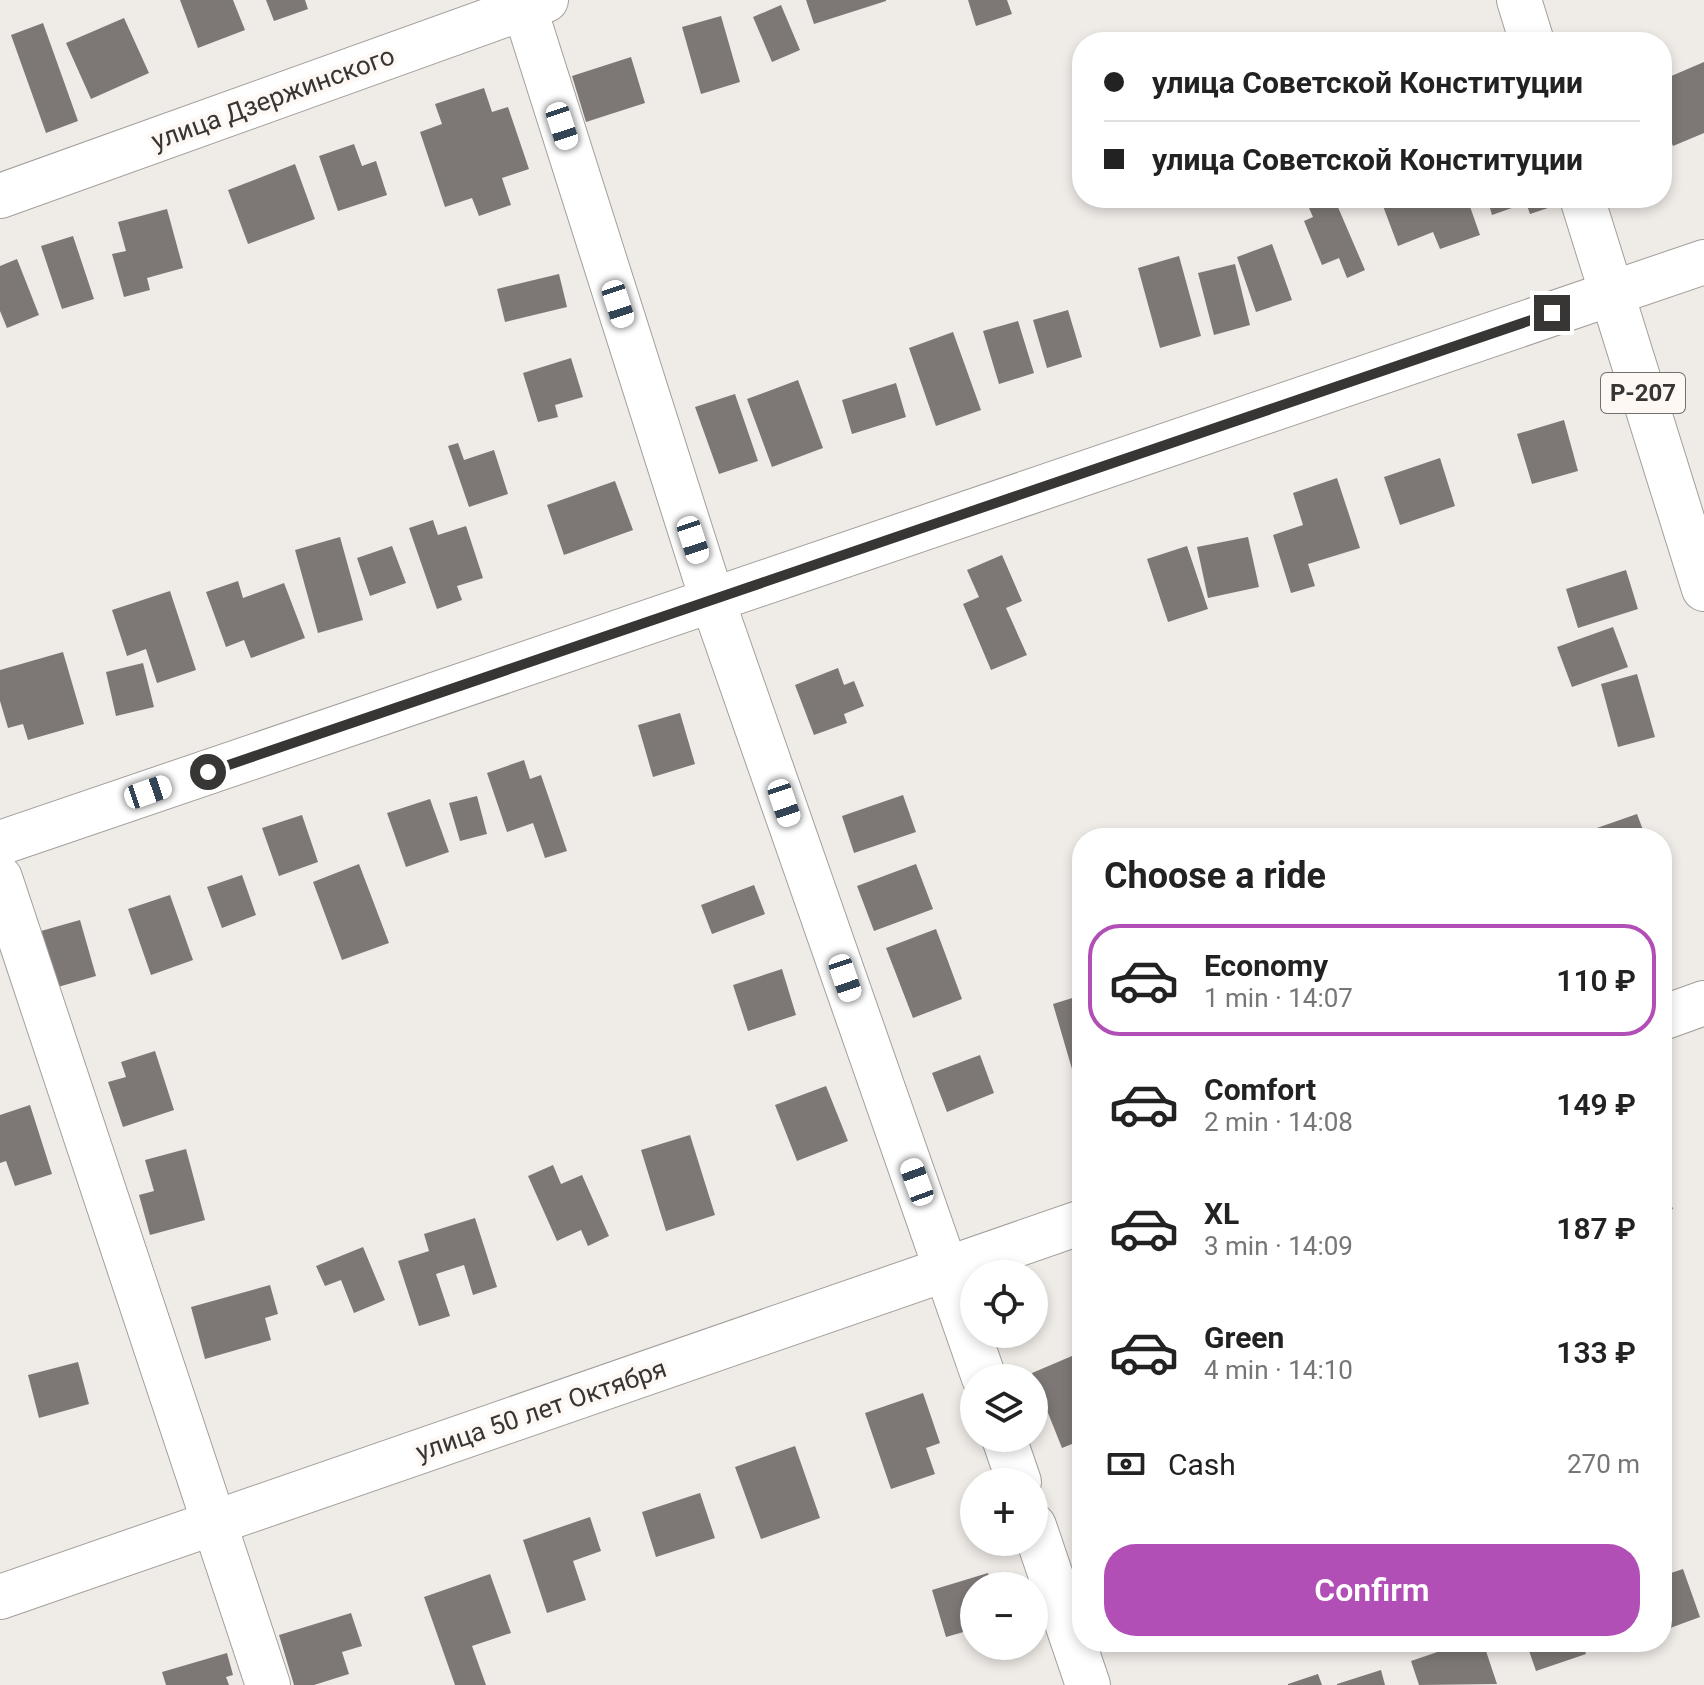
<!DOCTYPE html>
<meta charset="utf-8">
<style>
body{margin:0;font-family:Roboto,sans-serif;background:#f2f2f2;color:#222;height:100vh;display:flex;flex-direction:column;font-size:30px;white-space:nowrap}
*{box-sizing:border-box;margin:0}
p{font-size:26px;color:#767676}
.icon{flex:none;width:44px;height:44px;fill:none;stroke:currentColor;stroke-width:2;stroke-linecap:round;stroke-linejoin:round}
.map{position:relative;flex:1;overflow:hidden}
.details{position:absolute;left:1072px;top:828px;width:600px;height:824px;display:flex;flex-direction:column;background:#fff;border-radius:32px;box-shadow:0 4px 12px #0003}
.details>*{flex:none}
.hud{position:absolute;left:1072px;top:32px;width:600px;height:176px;border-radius:32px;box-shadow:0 4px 12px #0003;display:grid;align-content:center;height:176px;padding:0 32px;background:#fff}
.controls{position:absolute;left:960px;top:1260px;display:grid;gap:16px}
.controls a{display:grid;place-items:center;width:88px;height:88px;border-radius:50%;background:#fff;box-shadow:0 4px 12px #0003;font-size:40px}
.end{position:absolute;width:36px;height:36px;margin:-18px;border:10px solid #373634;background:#fff;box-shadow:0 0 0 4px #fff}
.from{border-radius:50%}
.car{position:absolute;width:24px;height:48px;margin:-24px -12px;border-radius:10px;box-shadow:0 0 6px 2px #0007;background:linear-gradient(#fff 24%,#345 0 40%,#fff 0 76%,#345 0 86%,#fff 0)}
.hud b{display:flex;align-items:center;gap:28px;height:76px;font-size:30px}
.hud b+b{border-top:2px solid #e0e0e0}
.hud i{width:20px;height:20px;background:#222}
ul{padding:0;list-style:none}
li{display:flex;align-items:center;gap:24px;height:112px;margin:0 16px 12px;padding:0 16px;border:4px solid transparent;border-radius:32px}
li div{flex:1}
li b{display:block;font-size:30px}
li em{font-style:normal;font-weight:600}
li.active{border-color:#b24fb6}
li>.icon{width:72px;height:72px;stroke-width:1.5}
h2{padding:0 32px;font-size:36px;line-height:96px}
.pay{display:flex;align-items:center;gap:20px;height:88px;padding:0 32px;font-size:30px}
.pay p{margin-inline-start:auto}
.primary-button{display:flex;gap:16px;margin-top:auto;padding:16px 32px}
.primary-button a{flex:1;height:92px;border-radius:32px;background:#b24fb6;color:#fff;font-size:32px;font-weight:600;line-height:92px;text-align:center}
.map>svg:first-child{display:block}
.building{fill:#7d7876}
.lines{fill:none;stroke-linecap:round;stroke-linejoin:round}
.minor-casing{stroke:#a39f9b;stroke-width:46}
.major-casing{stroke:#a39f9b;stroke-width:46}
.minor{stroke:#fff;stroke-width:44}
.major{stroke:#fff;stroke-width:44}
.route{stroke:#373634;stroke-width:10}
.labels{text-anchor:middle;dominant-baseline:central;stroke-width:8;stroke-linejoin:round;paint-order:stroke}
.shield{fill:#fdf8f4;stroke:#72706e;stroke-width:2}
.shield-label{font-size:24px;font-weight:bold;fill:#373634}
.street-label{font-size:26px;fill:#373634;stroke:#fdf8f4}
</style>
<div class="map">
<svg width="1704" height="1685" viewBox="0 0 1704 1685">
<rect width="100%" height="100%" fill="#efebe7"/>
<!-- building -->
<path class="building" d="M180 0H233L245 30 198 48Z
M266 0H305L308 9 274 21Z
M806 0H886V1L814 24Z
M968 0H1007L1012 14 976 26Z
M781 5 800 50 772 62 753 17Z
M721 16 740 82 701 94 682 27Z
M124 18 149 73 91 99 66 43Z
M43 23 78 121 46 133 11 35Z
M631 57 645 103 586 122 572 76Z
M1704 62V133L1673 146 1662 121V80Z
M484 88 492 112 508 107 529 169 502 178 511 205 479 216 472 198 445 207 420 132 442 124 435 104Z
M354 144 362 166 376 161 387 195 338 211 319 156Z
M295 164 315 219 248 244 228 190Z
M1334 198 1365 270 1347 278 1339 258 1322 265 1304 221 1313 217 1305 199Z
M1380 198H1467L1480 235 1440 249 1433 232 1398 246Z
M1487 198H1545L1548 208 1530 214 1526 203 1492 215Z
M167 209 183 268 147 278 150 290 124 297 112 254 126 251 118 222Z
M73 236 94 299 62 309 41 246Z
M1272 244 1292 300 1256 312 1237 257Z
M1179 256 1201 336 1160 348 1138 268Z
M17 259 39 315 7 328 0 311V266Z
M1235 264 1250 325 1214 335 1198 273Z
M559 274 567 307 505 322 497 289Z
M1068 310 1082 357 1047 368 1033 320Z
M1018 321 1034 373 999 384 983 331Z
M953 332 981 410 936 426 909 348Z
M571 358 583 397 555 405 558 417 538 422 523 373Z
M798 380 823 448 772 467 747 399Z
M896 383 906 417 852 434 842 400Z
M735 394 758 461 719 474 695 407Z
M1564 420 1578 471 1532 484 1517 434Z
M458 443 464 460 494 450 508 494 469 507 448 446Z
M1440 458 1455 506 1400 525 1384 477Z
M1337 478 1360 548 1308 564 1315 586 1291 593 1273 535 1303 525 1293 493Z
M615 481 633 530 564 555 547 505Z
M433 520 438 535 466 526 483 578 457 586 462 600 437 609 409 528Z
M340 537 363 620 318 633 295 550Z
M1248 537 1259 587 1208 598 1197 547Z
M392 546 406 583 370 596 357 558Z
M1187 546 1208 609 1168 622 1147 559Z
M1002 555 1022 601 1006 608 1027 655 991 670 963 604 979 597 967 570Z
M1626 570 1638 609 1578 628 1566 589Z
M238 581 243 598 284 583 305 638 251 658 244 640 226 647 206 592Z
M170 591 196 670 157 683 146 649 127 656 112 610Z
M1613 627 1628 667 1572 687 1557 647Z
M63 652 84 724 28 740 23 724 8 728 0 701V670Z
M143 663 154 707 116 716 106 672Z
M838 668 844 685 854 681 864 706 844 714 847 723 814 735 795 685Z
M1637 674 1655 737 1618 747 1601 684Z
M680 713 695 764 653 777 638 725Z
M524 760 530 779 541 775 567 851 545 858 533 823 507 832 487 773Z
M903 795 916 832 854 853 842 816Z
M477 796 487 834 460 841 449 803Z
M430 799 449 852 406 867 387 813Z
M1637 814 1646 838H1598L1594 829Z
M302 815 318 862 279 876 262 828Z
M359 864 389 943 342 960 313 882Z
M916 864 933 909 874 931 857 886Z
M242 875 256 915 222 928 207 887Z
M754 885 765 914 712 934 701 905Z
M170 895 193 960 151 975 128 909Z
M80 920 96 976 58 987 41 931Z
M936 929 962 999 913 1018 886 948Z
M782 969 796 1015 748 1031 733 985Z
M1082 995V1066L1072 1069 1053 1004Z
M155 1051 174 1110 123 1127 108 1082 126 1077 121 1062Z
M980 1055 994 1093 947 1112 932 1073Z
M826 1086 848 1141 797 1161 775 1105Z
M30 1105 52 1174 15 1186 6 1161 0 1163V1115Z
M690 1135 715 1215 666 1231 641 1150Z
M186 1149 205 1220 150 1235 139 1195 154 1191 145 1160Z
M553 1165 561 1184 582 1175 609 1236 588 1246 581 1230 557 1241 528 1176Z
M1662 1183 1673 1209 1662 1213Z
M475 1218 497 1287 473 1295 464 1265 436 1274 450 1316 419 1326 398 1261 429 1251 424 1234Z
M363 1247 385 1300 354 1313 341 1280 325 1286 316 1266Z
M270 1285 278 1314 265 1318 271 1340 205 1359 191 1307Z
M1079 1353 1082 1440 1062 1448 1032 1373Z
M78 1362 89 1404 39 1418 28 1375Z
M923 1393 940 1443 926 1448 935 1474 891 1489 865 1413Z
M795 1446 820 1518 761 1539 735 1467Z
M700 1493 715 1538 656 1557 642 1512Z
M590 1517 601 1551 573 1561 586 1600 547 1613 523 1540Z
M1683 1569 1700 1617 1662 1631V1576Z
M988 1573 991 1586H974V1629L946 1637 932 1590Z
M490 1574 511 1633 472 1646 486 1685H455L424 1597Z
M351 1613 362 1646 342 1652 349 1674 314 1685H294L279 1635Z
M1467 1642H1483L1497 1684 1419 1685 1411 1661Z
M1526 1642H1582L1586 1654 1536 1671Z
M227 1653 233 1675 226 1677 229 1685H166L162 1672Z
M1381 1670 1385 1685H1337V1684Z
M1318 1674 1322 1685H1288V1684Z"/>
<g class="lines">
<!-- minor casing -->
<g class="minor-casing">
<path id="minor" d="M522 0 712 599 984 1378
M0 196 546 0
M0 843 1704 262
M0 878 268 1685
M1662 1018 1704 1003
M1004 1438 1019 1482
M1034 1526 1088 1685
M0 1597 1082 1222"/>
</g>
<!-- major casing -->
<g class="major-casing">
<path id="major" d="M1519 0 1532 42
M1582 198 1704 589"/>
</g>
<!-- minor -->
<use href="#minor" class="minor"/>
<!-- major -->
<use href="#major" class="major"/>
</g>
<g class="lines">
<!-- route -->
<path class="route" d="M208 772 1552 313"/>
</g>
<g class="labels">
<!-- shield labels -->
<rect class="shield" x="1601" y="373" width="84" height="40" rx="6"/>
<g class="shield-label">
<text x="1643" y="393">Р-207</text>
</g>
<!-- street labels -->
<g class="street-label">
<text transform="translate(273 98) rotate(-20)">улица Дзержинского</text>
<text transform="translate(541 1410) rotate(-19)">улица 50 лет Октября</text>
</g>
</g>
</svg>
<div class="controls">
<a><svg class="icon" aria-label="locate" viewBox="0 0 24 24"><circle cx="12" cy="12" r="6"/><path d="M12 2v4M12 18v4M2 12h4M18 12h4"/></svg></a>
<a><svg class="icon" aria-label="layers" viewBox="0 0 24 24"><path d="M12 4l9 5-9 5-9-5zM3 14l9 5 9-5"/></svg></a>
<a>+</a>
<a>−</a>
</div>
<i class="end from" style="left:208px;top:772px"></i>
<i class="end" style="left:1552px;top:313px"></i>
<i class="car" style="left:562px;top:126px;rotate:162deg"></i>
<i class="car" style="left:618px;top:304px;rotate:162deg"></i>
<i class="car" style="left:693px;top:540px;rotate:162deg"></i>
<i class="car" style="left:148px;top:792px;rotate:71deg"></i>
<i class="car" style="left:784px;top:803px;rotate:161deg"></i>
<i class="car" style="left:845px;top:978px;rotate:161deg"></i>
<i class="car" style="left:917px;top:1182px;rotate:340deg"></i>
<div class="hud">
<b><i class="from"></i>улица Советской Конституции</b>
<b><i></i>улица Советской Конституции</b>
</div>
<section class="details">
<h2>Choose a ride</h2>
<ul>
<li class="active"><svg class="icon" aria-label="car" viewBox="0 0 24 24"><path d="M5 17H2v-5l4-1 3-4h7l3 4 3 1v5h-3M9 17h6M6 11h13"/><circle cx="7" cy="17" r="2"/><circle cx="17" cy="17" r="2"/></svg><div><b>Economy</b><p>1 min · 14:07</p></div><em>110 ₽</em></li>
<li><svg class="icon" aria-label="car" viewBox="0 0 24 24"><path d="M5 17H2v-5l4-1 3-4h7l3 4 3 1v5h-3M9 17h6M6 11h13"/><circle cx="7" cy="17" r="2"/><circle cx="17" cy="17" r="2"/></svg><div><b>Comfort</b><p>2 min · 14:08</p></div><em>149 ₽</em></li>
<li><svg class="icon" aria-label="car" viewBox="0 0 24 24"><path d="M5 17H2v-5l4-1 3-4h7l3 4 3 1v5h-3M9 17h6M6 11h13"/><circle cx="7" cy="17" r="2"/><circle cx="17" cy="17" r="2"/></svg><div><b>XL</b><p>3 min · 14:09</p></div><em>187 ₽</em></li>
<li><svg class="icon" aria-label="car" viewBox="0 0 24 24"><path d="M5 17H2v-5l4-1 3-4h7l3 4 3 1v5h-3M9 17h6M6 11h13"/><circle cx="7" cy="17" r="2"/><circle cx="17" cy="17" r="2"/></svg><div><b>Green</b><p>4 min · 14:10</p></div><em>133 ₽</em></li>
</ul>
<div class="pay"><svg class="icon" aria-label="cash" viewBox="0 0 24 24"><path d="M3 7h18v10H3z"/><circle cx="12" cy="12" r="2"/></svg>Cash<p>270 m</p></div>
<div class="primary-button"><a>Confirm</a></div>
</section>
</div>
